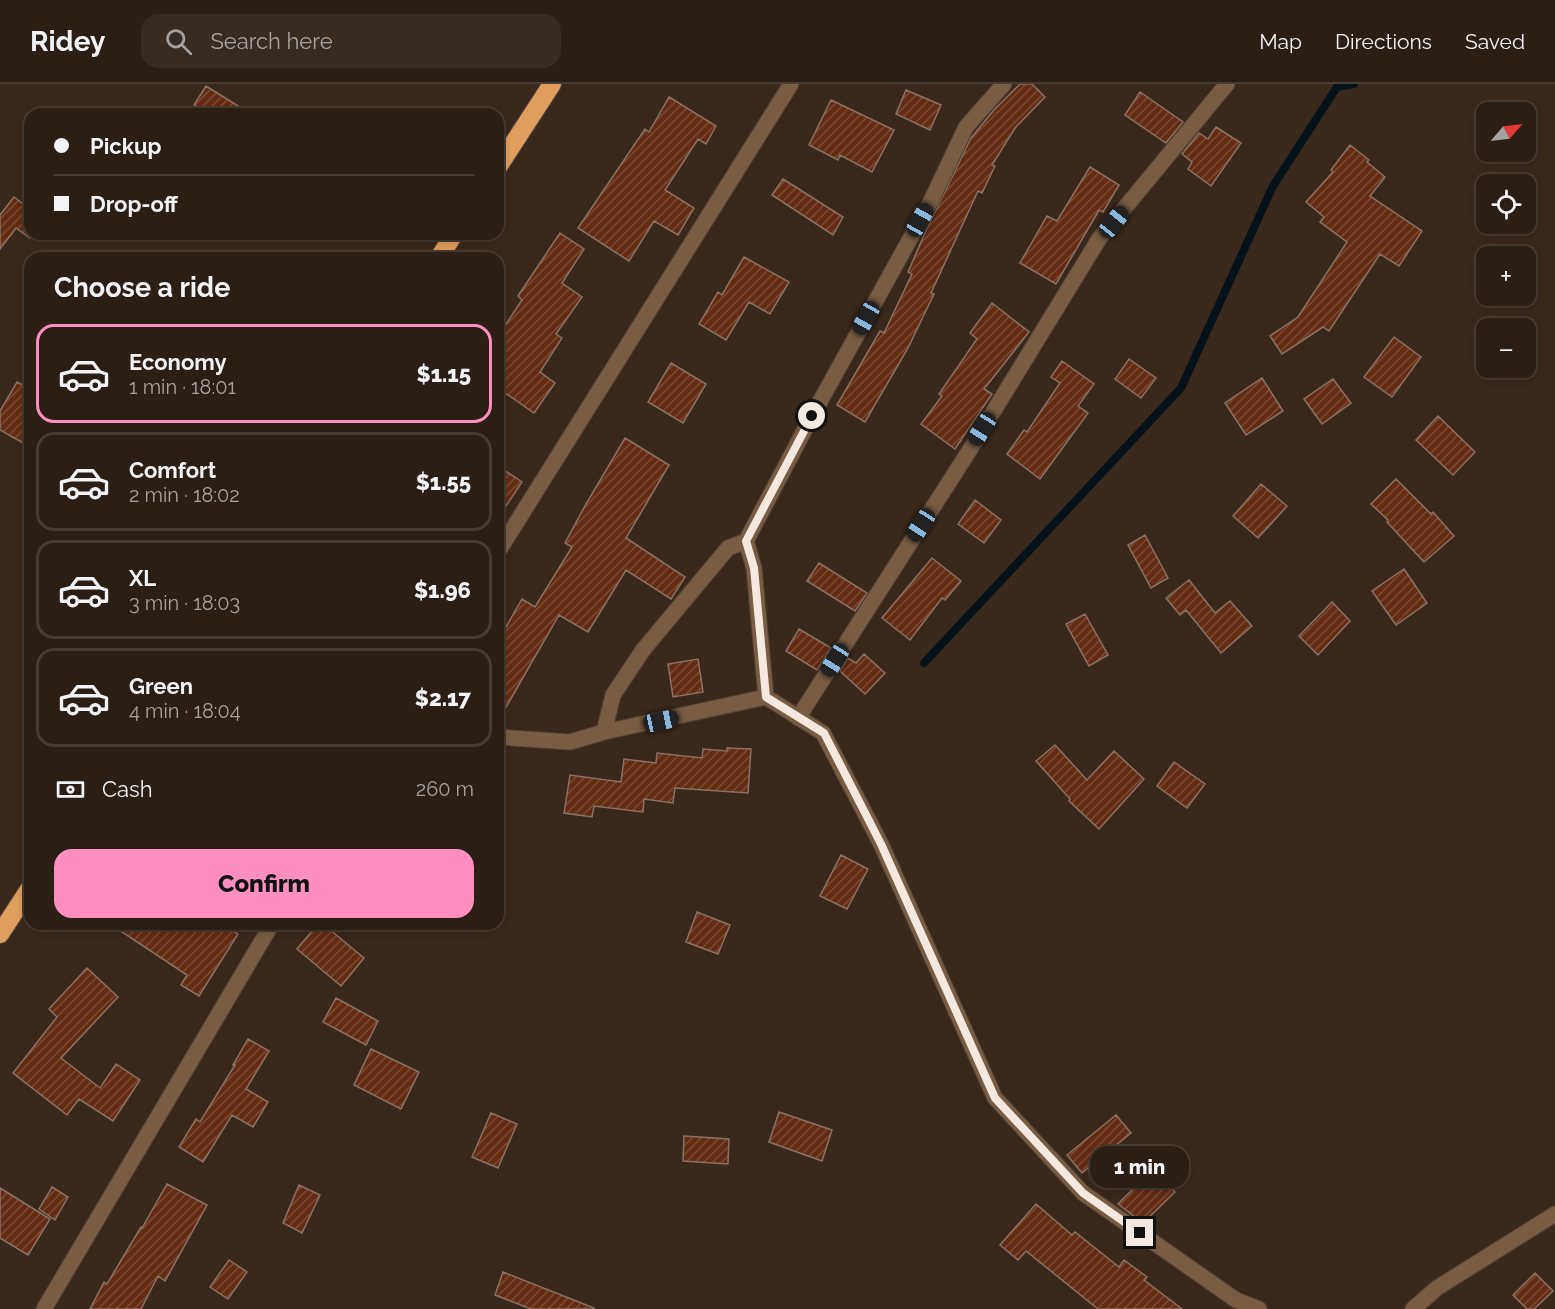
<!DOCTYPE html>
<meta charset="utf-8">
<style>
body{margin:0;font-family:Raleway,sans-serif;background:#372b22;color:#f1f3f6;height:100vh;display:flex;flex-direction:column;font-size:22px;white-space:nowrap}
*{box-sizing:border-box;margin:0}
p{font-size:20px;color:#a6a2a0}
.icon{flex:none;width:33px;height:33px;fill:none;stroke:currentColor;stroke-width:2;stroke-linecap:round;stroke-linejoin:round}
.map{position:relative;flex:1;overflow:hidden}
.drawer{position:absolute;left:24px;top:168px;width:480px;height:678px;display:flex;flex-direction:column;background:#2b1e15;border-radius:18px;box-shadow:0 3px 9px #0003,0 0 0 2px #473c34}
.drawer>*{flex:none}
.hud{position:absolute;left:24px;top:24px;width:480px;height:132px;border-radius:18px;box-shadow:0 3px 9px #0003,0 0 0 2px #473c34;display:grid;align-content:center;height:132px;padding:0 30px;background:#2b1e15}
.needle{width:39px;rotate:62deg}
.controls{position:absolute;left:1476px;top:18px;display:grid;gap:12px}
.controls a{display:grid;place-items:center;width:60px;height:60px;border-radius:12px;background:#2b1e15;box-shadow:0 3px 9px #0003,0 0 0 2px #473c34;font-size:30px}
.end{position:absolute;width:27px;height:27px;margin:-14px;border:8px solid #f4e9e1;background:#111;box-shadow:0 0 0 3px #111}
.from{border-radius:50%}
.bubble{position:absolute;height:42px;border-radius:18px;background:#2b1e15;box-shadow:0 3px 9px #0003,0 0 0 2px #473c34;font-size:20px;font-weight:800;line-height:42px;text-align:center}
.car{position:absolute;width:18px;height:36px;margin:-18px -9px;border-radius:8px;box-shadow:0 0 4px 2px #0007;background:linear-gradient(#222 24%,#8ab4d8 0 40%,#222 0 76%,#8ab4d8 0 86%,#222 0)}
.hud b{display:flex;align-items:center;gap:21px;height:57px;font-size:22px}
.hud b+b{border-top:2px solid #473c34}
.hud i{width:15px;height:15px;background:#f1f3f6}
ul{padding:0;list-style:none}
li{display:flex;align-items:center;gap:18px;height:99px;margin:0 12px 9px;padding:0 18px;border:3px solid #473c34;border-radius:18px}
li div{flex:1}
li b{display:block;font-size:22px}
li em{font-style:normal;font-weight:800}
li.active{border-color:#fd8ec0}
li>.icon{width:54px;height:54px;stroke-width:1.5}
h2{padding:0 30px;font-size:27px;line-height:72px}
.pay{display:flex;align-items:center;gap:15px;height:66px;padding:0 30px;font-size:22px}
.pay p{margin-inline-start:auto}
.cta{display:flex;gap:12px;margin-top:auto;padding:12px 30px}
.cta a{flex:1;height:69px;border-radius:18px;background:#fd8ec0;color:#111;font-size:24px;font-weight:800;line-height:69px;text-align:center}
header{display:flex;align-items:center;gap:36px;box-sizing:border-box;height:84px;padding:0 30px;background:#2b1e15;border-bottom:2px solid #473c34}
header strong{font-size:28px}
nav{display:flex;gap:33px;margin-inline-start:auto;font-size:21px}
.search{width:420px;height:54px;background:#372b22;display:flex;align-items:center;gap:15px;box-sizing:border-box;padding:0 21px;border-radius:18px;color:#a6a2a0;font-size:22px}
.map>svg:first-child{display:block}
.lines{fill:none;stroke-linecap:round;stroke-linejoin:round}
.stream{stroke:#061219;stroke-width:8}
.building{fill:url(#building-hatch);stroke:#897168;stroke-width:1.5}
.minor-casing{stroke:#534338;stroke-width:17}
.highway-casing{stroke:#534338;stroke-width:20}
.minor{stroke:#785d44;stroke-width:15}
.highway{stroke:#e09e5e;stroke-width:18}
.route{stroke:#f4e9e1;stroke-width:8}
</style>
<header>
<strong>Ridey</strong>
<div class="search"><svg class="icon" aria-label="search" viewBox="0 0 24 24"><circle cx="10" cy="10" r="6"/><path d="M15 15l6 6"/></svg>Search here</div>
<nav><a>Map</a><a>Directions</a><a>Saved</a></nav>
</header>
<div class="map">
<svg width="1555" height="1225" viewBox="0 0 1555 1225">
<defs>
<pattern id="building-hatch" width="6" height="6" patternUnits="userSpaceOnUse" patternTransform="scale(1.5)"><rect width="6" height="6" fill="#642b12"/><path d="M-1 1l2-2M0 6l6-6M5 7l2-2" fill="none" stroke="#7b4a34"/></pattern>
</defs>
<rect width="100%" height="100%" fill="#39281c"/>
<g class="lines">
<!-- stream -->
<path class="stream" d="M924 579 1181 304 1273 102 1337 3 1354 0"/>
</g>
<!-- building -->
<path class="building" d="M1020 0H1032L1045 13 1015 44 992 81 995 82 982 109 978 107 931 209 934 210 908 264 865 338 837 321 880 247 884 249 912 190 908 188 925 149 971 54 994 26Z
M206 2 251 30H209L194 21Z
M906 6 941 21 930 46 896 30Z
M1140 8 1183 38 1166 59 1125 31Z
M669 13 716 42 706 60 698 55 665 106 694 124 678 151 654 137 629 177 578 144 645 45 649 48Z
M831 16 894 46 872 88 840 71 838 76 809 61Z
M1216 43 1241 59 1211 102 1188 85 1192 78 1182 70 1199 49 1208 55Z
M1350 61 1369 76 1367 78 1385 93 1370 112 1422 147 1399 182 1380 170 1329 247 1323 243 1282 270 1270 252 1298 233 1347 158 1320 138 1324 133 1306 118 1333 88 1331 86Z
M1090 83 1119 101 1103 128 1099 126 1056 200 1020 179 1047 132 1057 137Z
M783 95 843 133 833 151 772 111Z
M14 113 30 125V154L16 144 0 165V131Z
M560 149 584 165 562 199 582 213 556 250 562 254 540 288 555 299 534 329 498 304V252L522 216 518 212Z
M744 173 789 198 770 230 749 218 726 256 699 240 718 208 722 211Z
M992 219 1029 248 984 305 992 310 955 365 921 340 942 312 939 310 977 255 970 249Z
M1394 253 1421 273 1392 313 1364 293Z
M1129 275 1156 294 1141 314 1115 295Z
M1062 277 1094 300 1078 322 1088 329 1040 395 1007 370 1024 346 1027 348 1060 299 1051 293Z
M671 279 706 300 683 339 648 318Z
M1262 294 1283 327 1246 351 1225 319Z
M1333 295 1351 319 1322 340 1304 315Z
M17 298 30 305V363L0 346V327Z
M1438 332 1475 368 1453 391 1416 356Z
M625 354 669 381 626 454 685 493 671 515 626 486 588 548 559 531 498 637V557L522 515 535 523 572 463 565 459 586 420Z
M498 382 522 398 498 434Z
M1396 395 1431 430 1433 428 1454 452 1424 478 1387 438 1388 436 1371 420Z
M1261 400 1287 422 1258 454 1233 432Z
M975 416 1001 436 984 459 958 440Z
M1145 451 1168 494 1151 504 1128 461Z
M932 474 961 497 945 516 942 514 910 556 882 534Z
M819 479 867 509 855 527 807 497Z
M1404 485 1427 519 1396 541 1372 507Z
M1189 496 1215 529 1230 517 1252 542 1221 569 1186 526 1180 531 1166 514Z
M1332 518 1350 537 1318 571 1299 552Z
M1085 530 1108 571 1089 582 1066 540Z
M799 545 831 564 817 586 786 567Z
M864 570 885 589 865 610 840 587 848 574 856 579Z
M698 575 703 608 673 613 668 580Z
M1055 661 1087 696 1114 667 1144 695 1099 745 1069 717 1070 715 1036 677Z
M727 664 751 665 748 709 675 704 673 719 644 715 643 728 594 722 592 733 564 729 570 691 621 698 624 675 656 679 657 669 702 674 703 665 727 667Z
M1174 678 1205 700 1187 724 1157 702Z
M841 771 868 785 847 825 820 812Z
M697 828 730 841 718 870 686 858Z
M110 840H221L238 850 199 912 181 901 187 891Z
M318 840H323L364 874 341 902 297 865Z
M87 884 118 913 61 974 100 1004 116 980 140 996 113 1037 79 1015 67 1031 13 989 57 933 49 925Z
M336 914 378 937 366 961 323 938Z
M248 955 269 967 246 1005 268 1018 253 1043 232 1031 203 1078 179 1063 196 1035 200 1038 235 981H233Z
M371 965 419 988 401 1025 354 1001Z
M779 1028 832 1046 822 1077 769 1058Z
M491 1029 517 1040 498 1084 472 1073Z
M1116 1031 1131 1049 1082 1089 1067 1071Z
M684 1052 729 1055 728 1080 683 1077Z
M1153 1085 1175 1108 1143 1139 1118 1120Z
M167 1100 207 1121 165 1197 158 1192 141 1225H90L104 1198 107 1200 141 1143 142 1144Z
M299 1101 320 1111 302 1149 283 1139Z
M52 1103 68 1113 55 1136 39 1125Z
M0 1104 50 1135 28 1171 0 1154Z
M1036 1120 1072 1151 1075 1148 1119 1183 1124 1176 1147 1193 1144 1196 1182 1225H1098L1026 1167 1018 1176 1000 1161Z
M229 1176 247 1188 228 1215 210 1203Z
M503 1188 594 1224V1225H531L495 1211Z
M1535 1189 1553 1207 1534 1225H1527L1513 1211Z"/>
<g class="lines">
<!-- minor casing -->
<g class="minor-casing">
<path id="minor" d="M746 457 754 484 766 613
M498 468 791 0
M798 634 971 364 1099 155 1227 0
M604 648 613 611 643 566 728 464 746 457 812 332 931 117 966 43 1004 0
M498 653 570 658 604 648 766 613 823 649 881 760 995 1014 1083 1109 1236 1216 1259 1225
M44 1225 272 840
M1413 1225 1437 1204 1555 1130"/>
</g>
<!-- highway casing -->
<g class="highway-casing">
<path id="highway" d="M498 83 552 0
M439 174 454 150
M0 850 30 804"/>
</g>
<!-- minor -->
<use href="#minor" class="minor"/>
<!-- highway -->
<use href="#highway" class="highway"/>
</g>
<g class="lines">
<!-- route -->
<path class="route" d="M812 332 746 457 754 484 766 613 824 649 881 760 995 1014 1083 1109 1140 1149"/>
</g>
</svg>
<div class="controls">
<a><svg class="needle" viewBox="-14 -14 28 28"><path d="M0-13l5 13h-10z" fill="#e53935"/><path d="M0 13l5-13h-10z" fill="#a6a2a0"/></svg></a>
<a><svg class="icon" aria-label="locate" viewBox="0 0 24 24"><circle cx="12" cy="12" r="6"/><path d="M12 2v4M12 18v4M2 12h4M18 12h4"/></svg></a>
<a>+</a>
<a>−</a>
</div>
<i class="end from" style="left:812px;top:332px"></i>
<i class="end" style="left:1140px;top:1149px"></i>
<div class="bubble" style="left:1090px;top:1062px;width:99px">1 min</div>
<i class="car" style="left:920px;top:136px;rotate:29deg"></i>
<i class="car" style="left:1114px;top:138px;rotate:39deg"></i>
<i class="car" style="left:866px;top:234px;rotate:209deg"></i>
<i class="car" style="left:982px;top:345px;rotate:212deg"></i>
<i class="car" style="left:921px;top:441px;rotate:213deg"></i>
<i class="car" style="left:835px;top:576px;rotate:212deg"></i>
<i class="car" style="left:661px;top:637px;rotate:78deg"></i>
<div class="hud">
<b><i class="from"></i>Pickup</b>
<b><i></i>Drop-off</b>
</div>
<section class="drawer">
<h2>Choose a ride</h2>
<ul>
<li class="active"><svg class="icon" aria-label="car" viewBox="0 0 24 24"><path d="M5 17H2v-5l4-1 3-4h7l3 4 3 1v5h-3M9 17h6M6 11h13"/><circle cx="7" cy="17" r="2"/><circle cx="17" cy="17" r="2"/></svg><div><b>Economy</b><p>1 min · 18:01</p></div><em>$1.15</em></li>
<li><svg class="icon" aria-label="car" viewBox="0 0 24 24"><path d="M5 17H2v-5l4-1 3-4h7l3 4 3 1v5h-3M9 17h6M6 11h13"/><circle cx="7" cy="17" r="2"/><circle cx="17" cy="17" r="2"/></svg><div><b>Comfort</b><p>2 min · 18:02</p></div><em>$1.55</em></li>
<li><svg class="icon" aria-label="car" viewBox="0 0 24 24"><path d="M5 17H2v-5l4-1 3-4h7l3 4 3 1v5h-3M9 17h6M6 11h13"/><circle cx="7" cy="17" r="2"/><circle cx="17" cy="17" r="2"/></svg><div><b>XL</b><p>3 min · 18:03</p></div><em>$1.96</em></li>
<li><svg class="icon" aria-label="car" viewBox="0 0 24 24"><path d="M5 17H2v-5l4-1 3-4h7l3 4 3 1v5h-3M9 17h6M6 11h13"/><circle cx="7" cy="17" r="2"/><circle cx="17" cy="17" r="2"/></svg><div><b>Green</b><p>4 min · 18:04</p></div><em>$2.17</em></li>
</ul>
<div class="pay"><svg class="icon" aria-label="cash" viewBox="0 0 24 24"><path d="M3 7h18v10H3z"/><circle cx="12" cy="12" r="2"/></svg>Cash<p>260 m</p></div>
<div class="cta"><a>Confirm</a></div>
</section>
</div>
